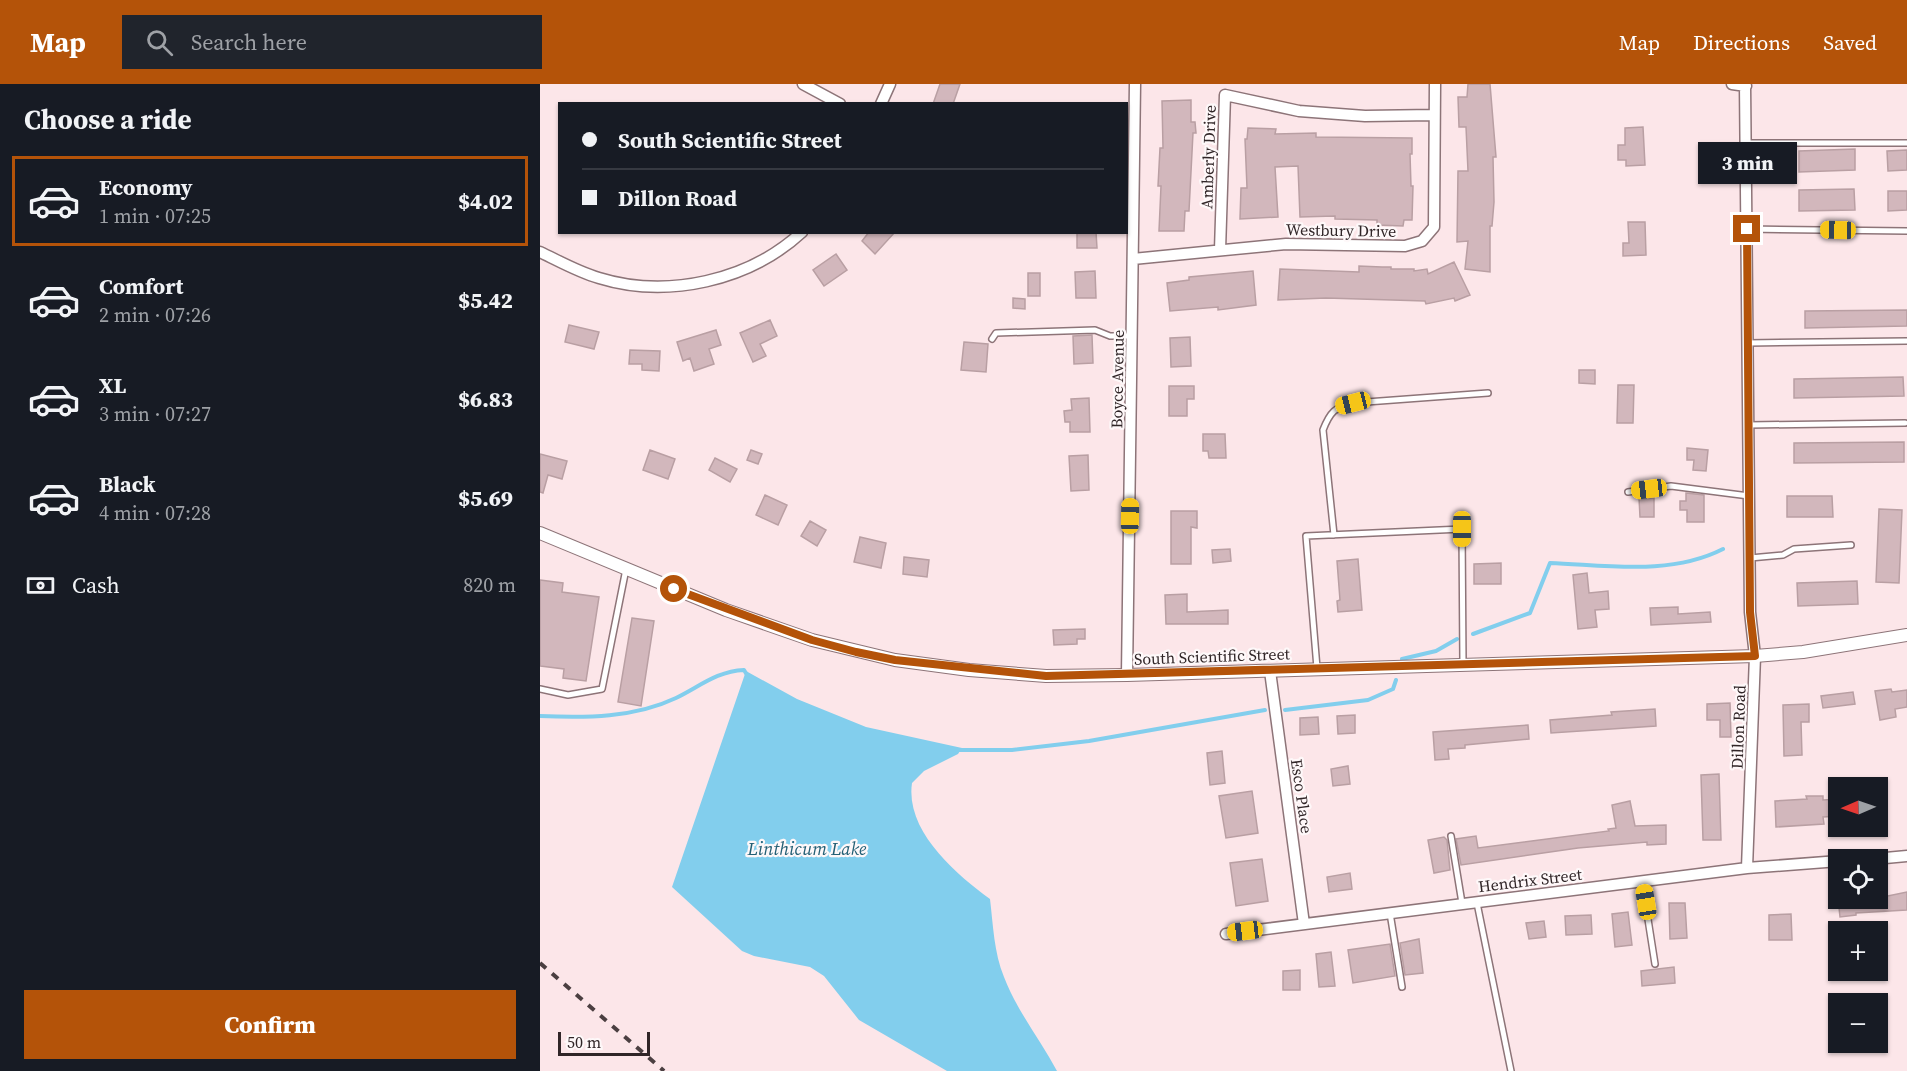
<!DOCTYPE html>
<meta charset="utf-8">
<style>
body{margin:0;font-family:"Source Serif 4",serif;background:#20242c;color:#f1f3f6;height:100vh;display:flex;flex-direction:column;font-size:22px;white-space:nowrap}
*{box-sizing:border-box;margin:0}
p{font-size:20px;color:#9ea1a6}
.icon{flex:none;width:33px;height:33px;fill:none;stroke:currentColor;stroke-width:2;stroke-linecap:round;stroke-linejoin:round}
.map{position:relative;flex:1;overflow:hidden}
.sheet{display:flex;flex-direction:column;background:#171b24;width:540px}
.sheet>*{flex:none}
.top-card{position:absolute;left:18px;top:18px;width:570px;height:132px;border-radius:0px;box-shadow:0 2px 4px #0004;display:grid;align-content:center;height:132px;padding:0 24px;background:#171b24}
.needle{width:39px;rotate:268deg}
.buttons{position:absolute;left:1288px;top:693px;display:grid;gap:12px}
.buttons a{display:grid;place-items:center;width:60px;height:60px;border-radius:0px;background:#171b24;box-shadow:0 2px 4px #0004;font-size:30px}
.scale{position:absolute;left:18px;bottom:15px;width:92px;box-sizing:border-box;padding-left:6px;border:3px solid #302527;border-top:0;font-size:16px;line-height:21px;white-space:nowrap;color:#302527;-webkit-text-stroke:4px #fef8f9;paint-order:stroke}
.end{position:absolute;width:27px;height:27px;margin:-14px;border:8px solid #b45309;background:#fff;box-shadow:0 0 0 3px #fff}
.from{border-radius:50%}
.bubble{position:absolute;height:42px;border-radius:0px;background:#171b24;box-shadow:0 2px 4px #0004;font-size:20px;font-weight:800;line-height:42px;text-align:center}
.car{position:absolute;width:18px;height:36px;margin:-18px -9px;border-radius:8px;box-shadow:0 0 4px 2px #0007;background:linear-gradient(#f5c518 24%,#345 0 40%,#f5c518 0 76%,#345 0 86%,#f5c518 0)}
.top-card b{display:flex;align-items:center;gap:21px;height:57px;font-size:22px}
.top-card b+b{border-top:2px solid #363941}
.top-card i{width:15px;height:15px;background:#f1f3f6}
ul{padding:0;list-style:none}
li{display:flex;align-items:center;gap:18px;height:90px;margin:0 12px 9px;padding:0 12px;border:3px solid transparent;border-radius:0px}
li div{flex:1}
li b{display:block;font-size:22px}
li em{font-style:normal;font-weight:800}
li.active{border-color:#b45309}
li>.icon{width:54px;height:54px;stroke-width:1.5}
h2{padding:0 24px;font-size:27px;line-height:72px}
.pay{display:flex;align-items:center;gap:15px;height:66px;padding:0 24px;font-size:22px}
.pay p{margin-inline-start:auto}
.primary-button{display:flex;gap:12px;margin-top:auto;padding:12px 24px}
.primary-button a{flex:1;height:69px;border-radius:0px;background:#b45309;color:#fff;font-size:24px;font-weight:800;line-height:69px;text-align:center}
header{display:flex;align-items:center;gap:36px;box-sizing:border-box;height:84px;padding:0 30px;background:#b45309;color:#fff}
header strong{font-size:28px}
nav{display:flex;gap:33px;margin-inline-start:auto;font-size:21px}
.search{width:420px;height:54px;background:#20242c;display:flex;align-items:center;gap:15px;box-sizing:border-box;padding:0 21px;border-radius:0px;color:#9ea1a6;font-size:22px}
main{display:flex;flex:1;min-height:0}
.map>svg:first-child{display:block}
.water{fill:#82ceed}
.lines{fill:none;stroke-linecap:round;stroke-linejoin:round}
.stream{stroke:#82ceed;stroke-width:4}
.building{fill:#d2b7bc;stroke:#b99fa3;stroke-width:1.5}
.service-casing{stroke:#8d7478;stroke-width:8}
.minor-casing{stroke:#8d7478;stroke-width:13}
.tertiary-casing{stroke:#8d7478;stroke-width:14}
.service{stroke:#fff;stroke-width:5}
.minor{stroke:#fff;stroke-width:10}
.tertiary{stroke:#fff;stroke-width:12}
.rail{stroke:#4b3f41;stroke-width:4;stroke-dasharray:8 8;stroke-linecap:butt}
.route{stroke:#b45309;stroke-width:8}
.labels{text-anchor:middle;dominant-baseline:central;stroke-width:4.5;stroke-linejoin:round;paint-order:stroke}
.street-label{font-size:16px;fill:#302527;stroke:#fef8f9}
.water-label{font-size:18px;font-style:italic;fill:#235f75;stroke:#fef8f9}
</style>
<header>
<strong>Map</strong>
<div class="search"><svg class="icon" aria-label="search" viewBox="0 0 24 24"><circle cx="10" cy="10" r="6"/><path d="M15 15l6 6"/></svg>Search here</div>
<nav><a>Map</a><a>Directions</a><a>Saved</a></nav>
</header>
<main>
<section class="sheet">
<h2>Choose a ride</h2>
<ul>
<li class="active"><svg class="icon" aria-label="car" viewBox="0 0 24 24"><path d="M5 17H2v-5l4-1 3-4h7l3 4 3 1v5h-3M9 17h6M6 11h13"/><circle cx="7" cy="17" r="2"/><circle cx="17" cy="17" r="2"/></svg><div><b>Economy</b><p>1 min · 07:25</p></div><em>$4.02</em></li>
<li><svg class="icon" aria-label="car" viewBox="0 0 24 24"><path d="M5 17H2v-5l4-1 3-4h7l3 4 3 1v5h-3M9 17h6M6 11h13"/><circle cx="7" cy="17" r="2"/><circle cx="17" cy="17" r="2"/></svg><div><b>Comfort</b><p>2 min · 07:26</p></div><em>$5.42</em></li>
<li><svg class="icon" aria-label="car" viewBox="0 0 24 24"><path d="M5 17H2v-5l4-1 3-4h7l3 4 3 1v5h-3M9 17h6M6 11h13"/><circle cx="7" cy="17" r="2"/><circle cx="17" cy="17" r="2"/></svg><div><b>XL</b><p>3 min · 07:27</p></div><em>$6.83</em></li>
<li><svg class="icon" aria-label="car" viewBox="0 0 24 24"><path d="M5 17H2v-5l4-1 3-4h7l3 4 3 1v5h-3M9 17h6M6 11h13"/><circle cx="7" cy="17" r="2"/><circle cx="17" cy="17" r="2"/></svg><div><b>Black</b><p>4 min · 07:28</p></div><em>$5.69</em></li>
</ul>
<div class="pay"><svg class="icon" aria-label="cash" viewBox="0 0 24 24"><path d="M3 7h18v10H3z"/><circle cx="12" cy="12" r="2"/></svg>Cash<p>820 m</p></div>
<div class="primary-button"><a>Confirm</a></div>
</section>
<div class="map">
<svg width="1367" height="987" viewBox="0 0 1367 987">
<rect width="100%" height="100%" fill="#fce6e9"/>
<!-- water -->
<path class="water" d="M206 587 257 615 326 643 422 664 418 670 384 687 372 699C365 747 416 790 450 815 453 840 454 869 464 893 477 927 500 955 517 987H407L319 936 284 892 270 883 214 872 202 867 132 803Z"/>
<g class="lines">
<!-- stream -->
<path class="stream" d="M933 550 990 529 1010 479C1067 481 1130 492 1183 465
M862 575 896 567 917 555
M745 626 828 616 853 605 856 596
M0 632C46 634 94 634 136 614 159 603 177 587 204 586L207 591
M416 666H472L549 657 725 626"/>
</g>
<!-- building -->
<path class="building" d="M400 0H420L413 20H393Z
M928 0H950L956 73H953L954 118 952 142H950V188L925 185 928 157 917 158 918 87H928L926 43H919L918 13H927Z
M651 16V38H655L656 49H653L649 127H645L644 147H619L621 102H618L620 64H623L622 17Z
M1103 43 1105 81 1086 82V76H1078V61H1085V44Z
M708 44 736 45 735 50 776 49V53L872 54V70H870L871 102H873L872 136H864L863 142 837 141V136L795 135V132L760 133 758 82 735 83 738 133 700 135 701 104H707L705 55H707Z
M1315 65V86L1259 88V67Z
M1367 66V86L1348 87 1347 67Z
M1314 105 1315 126 1259 127V106Z
M1348 107H1367V126L1348 127Z
M1088 138H1105L1106 171 1083 172V159H1089Z
M329 148H355L335 170 322 157Z
M537 148H556L557 164H537Z
M296 170 307 186 284 202 273 186Z
M914 178 930 211 915 217 914 214 886 220 885 217 786 214 738 216 740 185 819 188V182L842 183H851V185H874V187L887 185 888 190Z
M555 187 556 214H536L535 188Z
M713 187 716 221 678 226V223L630 227 627 199 649 196V193Z
M488 189H500V212H488Z
M473 214 485 215V225L473 224Z
M1367 226V242L1265 244V227Z
M230 236 237 252 220 260 226 272 213 278 200 249Z
M29 241 59 248 54 265 25 258Z
M176 246 181 261 169 265 174 280 154 287 150 274 143 277 137 258Z
M552 251 553 279 534 280 533 252Z
M650 253 651 282 631 283 630 254Z
M424 258 448 260 446 288 421 286Z
M90 266 120 267 119 287 102 286V280H89Z
M1039 286H1055V300L1039 299Z
M1363 293 1364 312 1254 314V295Z
M1078 301H1094L1093 339H1077Z
M629 302H654V315H647V332H629Z
M549 314 550 348H530V338H525L524 327 532 326 531 315Z
M663 350H685L686 374H669L668 367H663Z
M1364 358V378L1254 379V359Z
M1147 364 1168 366 1166 387 1153 386 1154 376H1147Z
M110 366 135 375 128 395 103 386Z
M211 366 222 370 218 380 207 376Z
M0 370 27 377 22 395 8 391 3 409 0 408Z
M548 371 549 406 531 407 529 372Z
M175 374 197 385 190 398 169 386Z
M1146 409 1164 411V438H1147V426H1140V417H1146Z
M225 411 247 421 238 441 216 431Z
M1247 412H1292L1293 433H1247Z
M1099 414H1114V433H1100Z
M1339 425 1362 426 1359 499 1336 498Z
M631 427H657V444L651 443V480H631Z
M270 437 286 446 277 462 261 452Z
M320 453 346 459 341 484 314 478Z
M690 465 691 477 673 479 672 466Z
M364 473 389 476 387 493 363 490Z
M818 475 822 526 798 528 797 517 800 516 797 477Z
M961 479V500H934V480Z
M1047 489 1049 509 1068 507 1069 525 1055 526 1057 543 1038 545 1033 491Z
M0 496 23 499 22 508 59 513 46 597 23 594 24 585 0 582Z
M1317 497 1318 520 1258 522 1257 499Z
M647 510V528L688 526V540H626L625 511Z
M1138 523V530L1170 528 1171 538 1111 541 1110 524Z
M92 534 114 537 101 622 78 618Z
M545 545V555H537V560L514 561 513 546Z
M1351 605 1352 608 1367 606V623L1355 625 1356 633 1340 636 1335 607Z
M1313 608 1315 620 1283 624 1281 612Z
M1190 619 1191 653H1180V636H1167V620Z
M1269 620V638H1261L1262 671 1244 672 1243 621Z
M1115 625 1116 642 1011 649 1010 636 1072 631 1071 628Z
M815 631V649L798 650 797 632Z
M778 633 779 650 760 651V634Z
M988 641 989 655 925 661V664L908 665 909 675 895 676 893 648Z
M682 667 685 699 670 701 667 669Z
M808 682 810 700 793 702 791 685Z
M1179 690 1181 756H1163L1161 691Z
M712 707 718 749 686 754 679 712Z
M1266 712H1283V716L1299 715V732L1283 733 1284 740 1236 743 1235 717 1267 715Z
M1090 717 1095 742 1126 741V760L1107 761V758L1038 764 921 781 916 755 936 752 938 764 1069 747 1068 745 1076 744 1072 721Z
M904 753 907 756 910 786 894 789 888 756Z
M722 775 728 817 696 822 690 779Z
M810 789 812 805 789 808 787 793Z
M1367 808V826L1316 829V831L1300 833 1298 814H1338Z
M1129 819H1145L1147 854 1130 855Z
M1088 828 1092 861 1075 863 1072 830Z
M1251 830 1252 856H1229V831Z
M1051 831 1052 850 1026 851 1025 832Z
M1004 837 1006 853 989 855 986 839Z
M879 855 883 889 865 891 860 859Z
M850 860 855 892 813 899 808 866Z
M791 868 795 902 779 903 776 870Z
M1134 883 1135 899 1102 902 1101 887Z
M760 886V906H743V887Z"/>
<g class="lines">
<!-- service casing -->
<g class="service-casing">
<path id="service" d="M1206 59H1367
M1207 145 1367 147
M452 255 456 249 555 246 570 252H591
M1208 259 1367 257
M1209 341 1365 339
M1088 408 1131 402 1209 412
M794 451 783 346C790 328 795 323 813 319L948 309
M1210 474 1243 471 1254 465 1311 461
M777 584 766 452 922 445 923 580
M0 605 28 611 62 605 86 485
M911 752 922 819
M1102 797 1115 880
M937 819 971 987
M850 829 862 903"/>
</g>
<!-- minor casing -->
<g class="minor-casing">
<path id="minor" d="M263 0 300 20
M1192 0 1206 2
M1205 0 1210 528 1215 572 1207 784
M341 20 350 0
M680 166 685 11 759 27 825 32 894 31
M0 168C19 177 38 188 59 194 127 215 209 197 262 148
M593 175 746 160 865 162 882 157 894 143 895 0
M730 587 764 840
M587 591 595 0
M1324 776 1367 772
M686 850 1207 784 1299 777"/>
</g>
<!-- tertiary casing -->
<g class="tertiary-casing">
<path id="tertiary" d="M0 449 186 526 272 556 355 576 429 586 506 592 587 591 1215 572 1263 568 1367 551"/>
</g>
<!-- service -->
<use href="#service" class="service"/>
<!-- minor -->
<use href="#minor" class="minor"/>
<!-- tertiary -->
<use href="#tertiary" class="tertiary"/>
<!-- rail -->
<path class="rail" d="M0 879 124 987"/>
</g>
<g class="lines">
<!-- route -->
<path class="route" d="M134 505 272 556 316 568 355 576 506 592 1215 572 1210 528 1207 145"/>
</g>
<g class="labels">
<!-- street labels -->
<g class="street-label">
<text transform="translate(668 73) rotate(-88)">Amberly Drive</text>
<text transform="translate(801 146) rotate(1)">Westbury Drive</text>
<text transform="translate(577 295) rotate(-89)">Boyce Avenue</text>
<text transform="translate(672 572) rotate(-2)">South Scientific Street</text>
<text transform="translate(1198 643) rotate(-88)">Dillon Road</text>
<text transform="translate(762 712) rotate(82)">Esco Place</text>
<text transform="translate(990 796) rotate(-7)">Hendrix Street</text>
</g>
<!-- water labels -->
<g class="water-label">
<text x="267" y="764">Linthicum Lake</text>
</g>
</g>
</svg>
<div class="buttons">
<a><svg class="needle" viewBox="-14 -14 28 28"><path d="M0-13l5 13h-10z" fill="#e53935"/><path d="M0 13l5-13h-10z" fill="#9ea1a6"/></svg></a>
<a><svg class="icon" aria-label="locate" viewBox="0 0 24 24"><circle cx="12" cy="12" r="6"/><path d="M12 2v4M12 18v4M2 12h4M18 12h4"/></svg></a>
<a>+</a>
<a>−</a>
</div>
<div class="scale">50 m</div>
<i class="end from" style="left:134px;top:505px"></i>
<i class="end" style="left:1207px;top:145px"></i>
<div class="bubble" style="left:1158px;top:58px;width:99px">3 min</div>
<i class="car" style="left:1298px;top:146px;rotate:271deg"></i>
<i class="car" style="left:813px;top:319px;rotate:256deg"></i>
<i class="car" style="left:1109px;top:405px;rotate:263deg"></i>
<i class="car" style="left:590px;top:432px;rotate:1deg"></i>
<i class="car" style="left:922px;top:445px;rotate:180deg"></i>
<i class="car" style="left:1106px;top:818px;rotate:351deg"></i>
<i class="car" style="left:705px;top:847px;rotate:263deg"></i>
<div class="top-card">
<b><i class="from"></i>South Scientific Street</b>
<b><i></i>Dillon Road</b>
</div>
</div>
</main>
